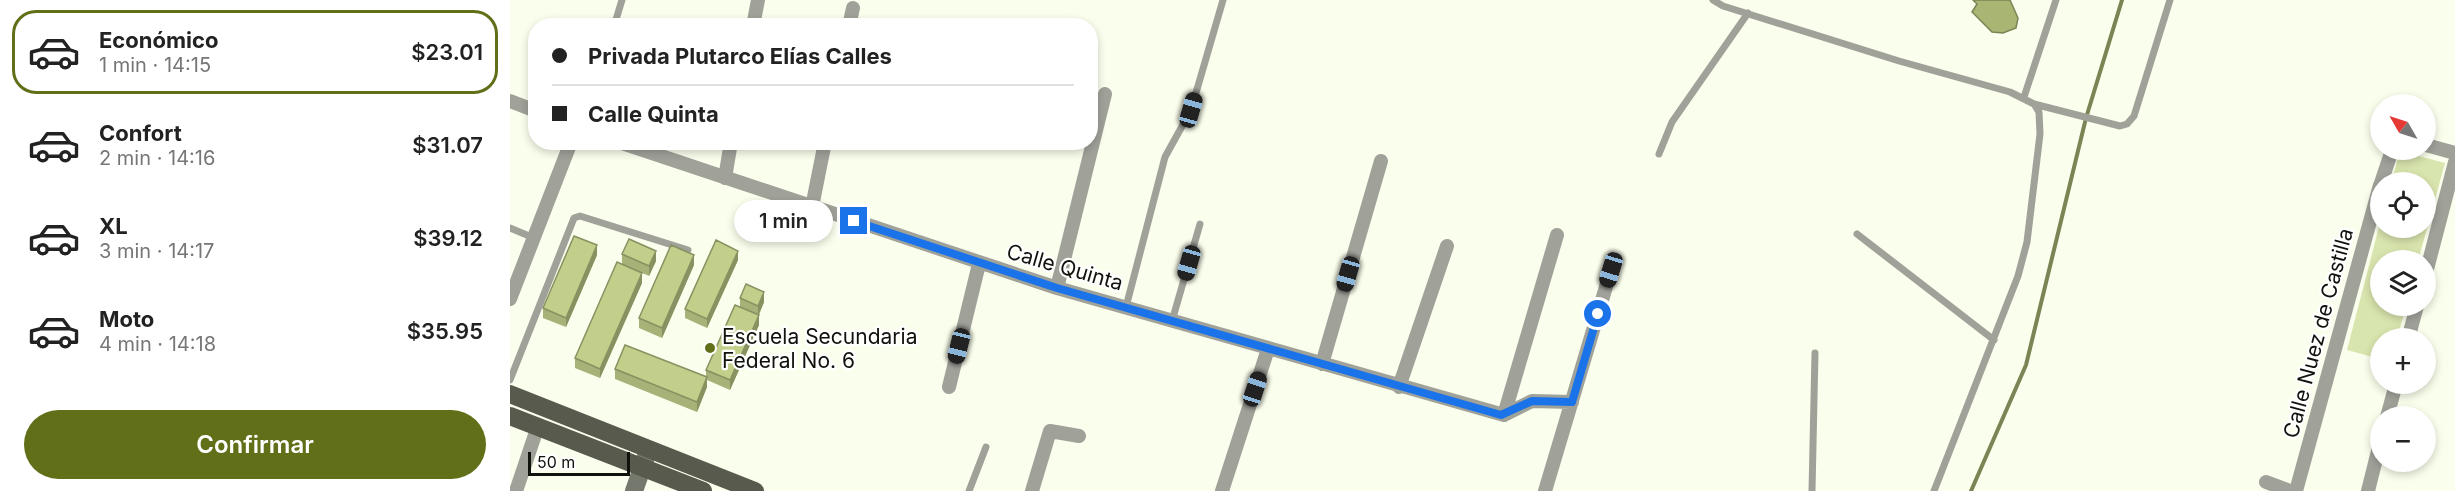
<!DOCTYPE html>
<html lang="es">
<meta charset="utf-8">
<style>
body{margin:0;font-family:Inter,sans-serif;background:#f6f6f6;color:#222;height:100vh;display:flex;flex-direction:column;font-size:22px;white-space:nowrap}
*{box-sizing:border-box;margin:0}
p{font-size:20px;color:#767676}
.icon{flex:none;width:33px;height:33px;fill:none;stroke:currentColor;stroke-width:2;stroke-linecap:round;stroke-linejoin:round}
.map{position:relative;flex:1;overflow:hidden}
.panel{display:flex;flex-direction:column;background:#fff;width:510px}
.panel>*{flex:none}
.banner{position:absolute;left:18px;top:18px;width:570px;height:132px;border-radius:24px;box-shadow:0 3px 9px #0003;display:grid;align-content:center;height:132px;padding:0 24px;background:#fff}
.needle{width:39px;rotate:309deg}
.tools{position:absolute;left:1860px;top:94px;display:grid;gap:12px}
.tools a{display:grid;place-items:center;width:66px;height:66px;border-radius:50%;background:#fff;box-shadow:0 3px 9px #0003;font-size:30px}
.scale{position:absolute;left:18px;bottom:15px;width:102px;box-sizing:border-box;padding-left:6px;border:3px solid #10120c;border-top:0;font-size:16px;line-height:21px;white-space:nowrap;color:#10120c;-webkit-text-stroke:4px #fff;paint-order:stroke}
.end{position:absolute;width:27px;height:27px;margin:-14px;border:8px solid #1a73e8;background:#fff;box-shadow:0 0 0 3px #fff}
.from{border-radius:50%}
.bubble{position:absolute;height:42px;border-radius:21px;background:#fff;box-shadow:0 3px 9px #0003;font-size:20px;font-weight:600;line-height:42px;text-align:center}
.car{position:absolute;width:18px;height:36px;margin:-18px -9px;border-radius:8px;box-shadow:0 0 4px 2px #0007;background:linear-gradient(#222 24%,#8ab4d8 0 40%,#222 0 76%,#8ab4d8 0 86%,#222 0)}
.banner b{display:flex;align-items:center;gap:21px;height:57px;font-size:22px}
.banner b+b{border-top:2px solid #e0e0e0}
.banner i{width:15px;height:15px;background:#222}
ul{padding:10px 0 0;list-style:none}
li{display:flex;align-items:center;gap:18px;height:84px;margin:0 12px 9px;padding:0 12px;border:3px solid transparent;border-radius:24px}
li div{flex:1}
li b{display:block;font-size:22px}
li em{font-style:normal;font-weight:600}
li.active{border-color:#626f19}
li>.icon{width:54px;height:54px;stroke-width:1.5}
.cta{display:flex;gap:12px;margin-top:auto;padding:12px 24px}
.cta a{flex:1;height:69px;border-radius:36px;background:#626f19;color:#fff;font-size:24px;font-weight:600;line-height:69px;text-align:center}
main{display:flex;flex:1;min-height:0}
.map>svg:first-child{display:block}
.green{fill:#d9e5ae}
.water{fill:#a8b573;stroke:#7a8454;stroke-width:1.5}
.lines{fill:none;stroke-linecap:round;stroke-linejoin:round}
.stream{stroke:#7a8454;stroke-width:4}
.lane{stroke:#a0a29a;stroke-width:7}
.street{stroke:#a0a29a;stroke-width:14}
.secondary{stroke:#75786d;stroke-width:18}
.primary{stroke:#575a4d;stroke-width:18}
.wall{fill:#a6b278}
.shaded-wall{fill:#879161}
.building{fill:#c1cf8b;stroke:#879161;stroke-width:1.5}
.route{stroke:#1a73e8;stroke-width:8}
.poi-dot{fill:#626f19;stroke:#fff;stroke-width:2}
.labels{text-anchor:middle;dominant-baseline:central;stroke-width:4.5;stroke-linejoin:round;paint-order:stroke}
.street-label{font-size:21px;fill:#10120c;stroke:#fff}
.poi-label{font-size:21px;fill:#10120c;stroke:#fff;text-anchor:start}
</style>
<main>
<section class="panel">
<ul>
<li class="active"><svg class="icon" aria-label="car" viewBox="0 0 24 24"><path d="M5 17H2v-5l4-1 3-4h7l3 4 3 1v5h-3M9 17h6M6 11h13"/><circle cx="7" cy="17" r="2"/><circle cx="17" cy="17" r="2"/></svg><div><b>Económico</b><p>1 min · 14:15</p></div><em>$23.01</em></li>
<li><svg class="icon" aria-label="car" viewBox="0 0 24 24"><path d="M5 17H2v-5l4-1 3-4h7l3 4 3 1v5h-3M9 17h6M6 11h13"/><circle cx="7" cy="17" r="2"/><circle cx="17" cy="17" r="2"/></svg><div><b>Confort</b><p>2 min · 14:16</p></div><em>$31.07</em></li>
<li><svg class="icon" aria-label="car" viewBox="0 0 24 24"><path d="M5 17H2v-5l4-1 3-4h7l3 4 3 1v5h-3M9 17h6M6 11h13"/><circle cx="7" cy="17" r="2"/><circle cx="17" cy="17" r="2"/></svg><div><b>XL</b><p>3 min · 14:17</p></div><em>$39.12</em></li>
<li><svg class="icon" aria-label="car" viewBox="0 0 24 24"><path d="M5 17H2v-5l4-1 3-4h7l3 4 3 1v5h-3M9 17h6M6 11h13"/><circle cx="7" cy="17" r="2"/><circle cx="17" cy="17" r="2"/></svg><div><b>Moto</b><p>4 min · 14:18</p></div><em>$35.95</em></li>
</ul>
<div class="cta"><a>Confirmar</a></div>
</section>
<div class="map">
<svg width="1945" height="491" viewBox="0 0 1945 491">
<rect width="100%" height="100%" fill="#fafeec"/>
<!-- green -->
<path class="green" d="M1890 151 1935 163 1908 261H1870V306H1896L1887 339H1870V359L1837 350 1870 223V228H1916V183H1881Z"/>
<!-- water -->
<path class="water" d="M1463 0H1500L1508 18 1506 28 1493 33 1482 32 1462 12 1467 4Z"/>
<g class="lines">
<!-- stream -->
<path class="stream" d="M1461 491 1516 365 1576 118 1612 0"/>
<!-- lane -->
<path class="lane" d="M1203 0 1213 6 1389 61 1500 92 1524 104 1529 112 1530 134 1517 242 1508 276 1424 491
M104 26 112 0
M1514 97 1546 0
M1524 104 1610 126 1617 124 1624 116 1660 0
M1149 154 1162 122 1238 13
M0 228 24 238
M1347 234 1484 340
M616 307 655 157 681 110 713 0
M662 321 690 224
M0 380 64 218 70 216 178 250
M459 491 476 447
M1302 491 1305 353"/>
<!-- street -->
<path class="street" d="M243 26 248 0
M339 26 343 8
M0 101 26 111
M109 142 547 288 994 415
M1916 145 1945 153
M215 178 221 142
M1871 183 1882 150
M302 207 315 142
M1916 273 1945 162
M547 288 595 94
M0 299 61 142
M1898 339 1907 306
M812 364 871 161
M439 387 469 264
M889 387 937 246
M994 415 1047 235
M994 415 1022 401 1062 402
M1877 417 1886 384
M1756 482 1780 491
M6 491 28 426
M522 491 540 431 569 436
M712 491 758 349
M1035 491 1101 270
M1786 491 1870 185
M1858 491 1870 443"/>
<!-- secondary -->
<path class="secondary" d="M124 491 137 454"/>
<!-- primary -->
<path class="primary" d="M0 394 245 491
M0 416 193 491"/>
</g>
<!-- wall -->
<path class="wall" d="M112 254 146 261 139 276 112 264Z
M87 255 56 327 33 318V308Z
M228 260 197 328 175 318V309Z
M184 265 152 338 129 328V318Z
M132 283 90 378 65 368V358Z
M230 298 254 302 249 315V325L220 390 197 380V387L187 412 105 379V369L196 377V370L230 307Z"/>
<!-- shaded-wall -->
<path class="shaded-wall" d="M87 245V255L56 327V318Z
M146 251V261L139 276V266Z
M228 251V260L197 328V319Z
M184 255V265L152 338V328Z
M132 273V283L90 378V369Z
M254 292V302L248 316V306Z
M249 315V325L220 390V380Z
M197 377V387L187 412V402Z"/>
<!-- building -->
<path class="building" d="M64 236 87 245 56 318 33 308Z
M119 239 146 251 139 266 112 254Z
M206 240 228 251 197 319 175 309Z
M161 245 184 255 152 328 129 318Z
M107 262 132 273 90 369 65 358Z
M236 284 254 292 248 306 230 298Z
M225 305 249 315 220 380 196 370Z
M115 345 197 377 187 402 105 369Z"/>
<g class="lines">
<!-- route -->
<path class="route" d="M344 221 547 288 991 415 1022 401 1062 402 1088 314"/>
</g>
<!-- markers -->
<circle class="poi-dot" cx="200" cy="348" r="6"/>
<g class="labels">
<!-- street labels -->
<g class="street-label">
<text transform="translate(555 267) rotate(16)">Calle Quinta</text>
<text transform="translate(1808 333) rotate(-75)">Calle Nuez de Castilla</text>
</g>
<!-- poi labels -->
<g class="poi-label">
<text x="212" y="336">Escuela Secundaria<tspan x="212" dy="24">Federal No. 6</tspan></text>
</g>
</g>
</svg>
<div class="tools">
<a><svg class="needle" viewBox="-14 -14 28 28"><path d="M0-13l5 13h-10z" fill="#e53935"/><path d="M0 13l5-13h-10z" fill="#767676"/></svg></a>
<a><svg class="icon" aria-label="locate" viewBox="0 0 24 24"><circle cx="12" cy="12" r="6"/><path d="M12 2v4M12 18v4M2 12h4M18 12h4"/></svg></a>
<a><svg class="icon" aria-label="layers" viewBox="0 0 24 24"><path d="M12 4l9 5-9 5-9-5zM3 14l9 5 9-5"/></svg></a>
<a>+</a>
<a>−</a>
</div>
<div class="scale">50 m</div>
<i class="end from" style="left:1088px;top:314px"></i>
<i class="end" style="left:344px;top:221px"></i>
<div class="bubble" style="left:224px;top:200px;width:99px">1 min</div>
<i class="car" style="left:681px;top:110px;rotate:16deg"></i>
<i class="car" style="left:679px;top:263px;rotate:196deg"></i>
<i class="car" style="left:1101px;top:270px;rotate:197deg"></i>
<i class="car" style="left:838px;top:274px;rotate:196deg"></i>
<i class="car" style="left:449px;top:346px;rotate:194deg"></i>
<i class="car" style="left:745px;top:389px;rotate:18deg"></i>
<div class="banner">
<b><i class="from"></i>Privada Plutarco Elías Calles</b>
<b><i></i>Calle Quinta</b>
</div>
</div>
</main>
